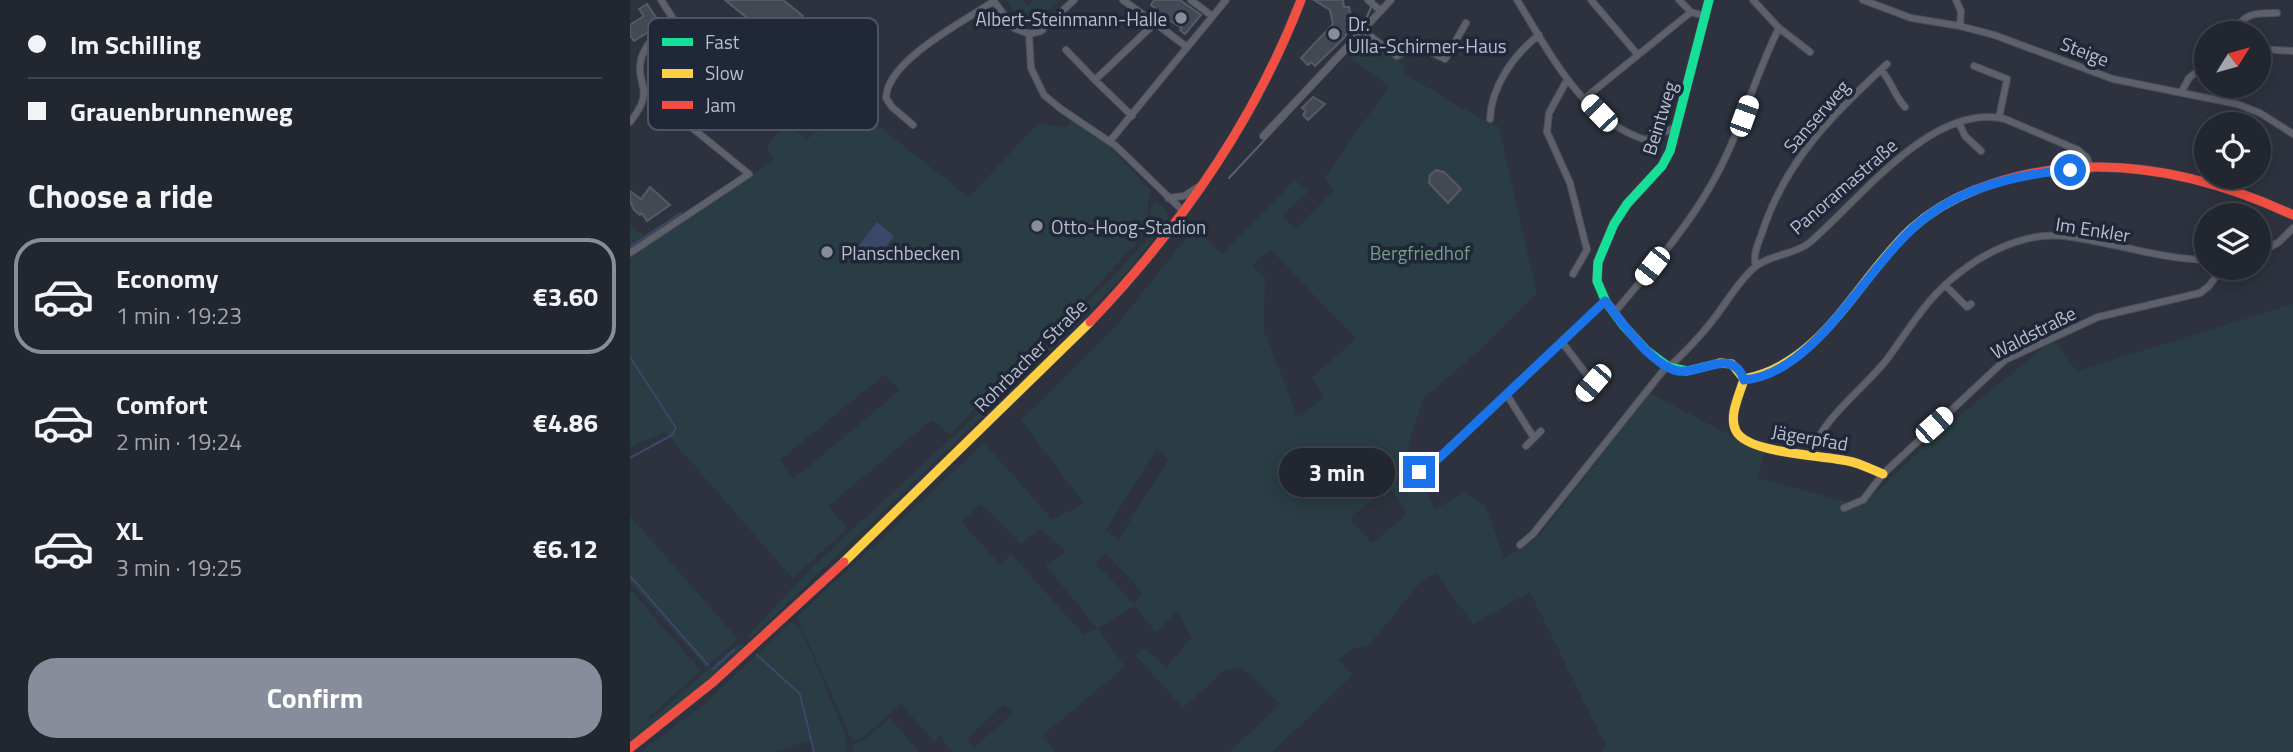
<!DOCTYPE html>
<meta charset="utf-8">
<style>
body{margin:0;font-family:"Titillium Web",sans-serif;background:#2a2e36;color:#f1f3f6;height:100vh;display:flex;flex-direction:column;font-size:26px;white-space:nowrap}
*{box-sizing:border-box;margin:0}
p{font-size:23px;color:#a2a5aa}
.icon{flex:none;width:38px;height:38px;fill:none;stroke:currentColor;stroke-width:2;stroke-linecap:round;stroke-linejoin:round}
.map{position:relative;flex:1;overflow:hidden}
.drawer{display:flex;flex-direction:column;background:#22262e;width:630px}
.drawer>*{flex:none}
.banner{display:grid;align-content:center;height:154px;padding:0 28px;background:#22262e}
.needle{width:46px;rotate:53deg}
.buttons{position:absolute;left:1564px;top:21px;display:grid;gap:14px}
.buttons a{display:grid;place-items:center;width:77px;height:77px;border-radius:50%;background:#22262e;box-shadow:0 4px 18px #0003,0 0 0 2px #3f434a;font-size:35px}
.end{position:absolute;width:32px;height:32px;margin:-16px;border:9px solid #1a73e8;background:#fff;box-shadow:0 0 0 4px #fff}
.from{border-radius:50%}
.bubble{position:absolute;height:49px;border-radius:24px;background:#22262e;box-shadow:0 4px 18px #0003,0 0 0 2px #3f434a;font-size:23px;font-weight:700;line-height:49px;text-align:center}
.car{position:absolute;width:21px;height:42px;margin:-21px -10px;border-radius:9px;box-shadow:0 0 5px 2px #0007;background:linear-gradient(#fff 24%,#345 0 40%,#fff 0 76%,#345 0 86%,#fff 0)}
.banner b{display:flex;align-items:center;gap:24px;height:66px;font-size:26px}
.banner b+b{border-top:2px solid #3f434a}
.banner i{width:18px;height:18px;background:#f1f3f6}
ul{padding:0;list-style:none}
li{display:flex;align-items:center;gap:21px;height:116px;margin:0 14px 10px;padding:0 14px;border:4px solid transparent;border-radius:28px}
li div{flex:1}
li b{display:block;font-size:26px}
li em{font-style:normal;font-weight:700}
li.active{border-color:#888d9b}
li>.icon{width:63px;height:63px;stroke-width:1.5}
h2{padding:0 28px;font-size:32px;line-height:84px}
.action{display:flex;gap:14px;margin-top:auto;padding:14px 28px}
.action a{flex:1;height:80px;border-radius:28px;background:#888d9b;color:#fff;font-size:28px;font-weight:700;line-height:80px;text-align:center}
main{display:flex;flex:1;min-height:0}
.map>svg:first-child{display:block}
.green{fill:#2a3c44;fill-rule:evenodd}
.water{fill:#3c4869}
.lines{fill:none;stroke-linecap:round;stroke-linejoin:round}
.stream{stroke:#3c4869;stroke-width:2}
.building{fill:#444852;stroke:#565a65;stroke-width:2}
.street-casing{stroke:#4b4f58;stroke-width:8}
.fast-casing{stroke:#4b4f58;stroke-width:10}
.slow-casing{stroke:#4b4f58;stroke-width:10}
.jam-casing{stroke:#4b4f58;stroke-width:10}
.street{stroke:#5e616a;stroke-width:6}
.fast{stroke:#16e098;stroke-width:9}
.slow{stroke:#ffcf43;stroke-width:9}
.jam{stroke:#f24e42;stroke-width:9}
.tram{stroke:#5c6069;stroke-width:2}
.route{stroke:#1a73e8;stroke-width:9}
.poi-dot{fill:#888d9b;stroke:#202739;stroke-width:2.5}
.labels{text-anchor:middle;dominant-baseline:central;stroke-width:7;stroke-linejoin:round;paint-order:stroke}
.poi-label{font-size:19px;fill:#b9becd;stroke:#202739;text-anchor:start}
.street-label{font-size:19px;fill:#b9becd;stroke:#202739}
.park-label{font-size:19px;fill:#709e80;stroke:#202739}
.key{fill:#202739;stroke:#4e5465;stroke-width:2}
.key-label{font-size:19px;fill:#b9becd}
</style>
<main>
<section class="drawer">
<div class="banner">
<b><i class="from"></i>Im Schilling</b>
<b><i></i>Grauenbrunnenweg</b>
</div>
<h2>Choose a ride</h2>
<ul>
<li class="active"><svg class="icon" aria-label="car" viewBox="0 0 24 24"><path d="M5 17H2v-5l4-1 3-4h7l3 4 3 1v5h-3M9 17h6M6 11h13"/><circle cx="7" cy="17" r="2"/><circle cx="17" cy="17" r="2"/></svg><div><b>Economy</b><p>1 min · 19:23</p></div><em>€3.60</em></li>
<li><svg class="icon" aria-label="car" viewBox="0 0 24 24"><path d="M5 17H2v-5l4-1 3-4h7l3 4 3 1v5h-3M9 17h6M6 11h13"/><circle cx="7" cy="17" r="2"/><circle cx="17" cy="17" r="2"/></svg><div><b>Comfort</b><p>2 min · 19:24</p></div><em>€4.86</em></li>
<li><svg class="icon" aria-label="car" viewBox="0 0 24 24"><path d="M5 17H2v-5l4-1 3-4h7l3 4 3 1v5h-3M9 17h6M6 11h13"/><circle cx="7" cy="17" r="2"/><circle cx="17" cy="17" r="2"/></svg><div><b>XL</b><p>3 min · 19:25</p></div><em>€6.12</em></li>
</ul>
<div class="action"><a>Confirm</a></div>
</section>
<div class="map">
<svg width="1663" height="752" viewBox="0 0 1663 752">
<rect width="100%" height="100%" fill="#2d323e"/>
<!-- green -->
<path class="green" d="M376 0H393L398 6 405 0H431L401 24 391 20Z
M737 37 776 67 774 73 828 106 869 127 907 293 850 350 794 398 780 439 779 452 805 509 834 493 855 506 874 557 897 546 913 531 1020 393 1134 453 1128 478 1231 506 1318 425 1423 340 1447 371 1663 304V752H971L976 746 900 592 843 624 806 573 790 583 739 645 724 648 709 659 723 675 642 752H599L650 705 611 666 594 671 553 708 506 656 515 648 536 667 562 638 547 612 526 632 504 606 468 628 495 667 412 736 425 752H322L310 736 304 742 272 705 275 701 234 736 226 740 221 739 167 617 354 443 422 519 454 504 391 420 488 324 564 228 592 254 665 180 679 191 652 215 665 230 703 191 695 177 759 86 719 57ZM640 249 726 339 682 377 694 396 668 418 634 331 635 277 622 266ZM527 448 538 460 488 540 476 530ZM760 487 777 515 742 543 720 520 724 514ZM351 504 391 544 410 528 436 552 415 565 467 628 454 635 381 554 370 565 332 522ZM476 553 512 592 505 605 466 563ZM373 705 383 713 345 747 337 739Z
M220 110 245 129 251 128 339 197 408 123 436 128 442 122 481 147 521 192C515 207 520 219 516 233L399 359 385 373 380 370 320 435 302 420 198 506 217 528 163 579 35 432 0 447V225L14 235 47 214 53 222 143 160 137 147 156 123 177 139ZM254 375 270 390 164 479 150 460Z
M527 201 537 212 538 219 502 266 448 324 119 640 117 637 182 567 385 379 520 237 521 206Z
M0 516 108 639 76 668 0 582Z
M0 589 71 671 19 717V721L106 645 116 644 69 688 0 742Z
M161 622 170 627 215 734 217 752H184L181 740 144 752H10L78 701Z
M260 718 289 752H221L224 744 235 739Z"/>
<!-- water -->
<path class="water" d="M247 222 264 236 243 263 225 250Z"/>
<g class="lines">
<!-- stream -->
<path class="stream" d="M0 247 51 213
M0 357 46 428 42 435 0 458
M0 576 78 665
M127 655 170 694 184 752
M83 669 104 650"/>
</g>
<!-- building -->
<path class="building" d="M95 0H153L173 16 153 42 157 46 152 52 178 74 205 91 179 124 167 114 174 106 157 92 147 105 129 91 117 106 85 82 87 79 78 73 122 22Z
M524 0H550L571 15 555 34 550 30 552 28 524 11 525 8 521 5Z
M684 0H713L714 7H719L722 22 717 23 719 31 713 39 685 66 681 62 678 65 671 58 703 24 700 10Z
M17 4 27 19 19 24 23 29 4 41 0 35V25L14 16 9 9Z
M683 97 695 104 678 120 673 115 676 111 672 108Z
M806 170 814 172 831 189 818 203 799 183 800 175Z
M20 187 40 205 17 221 12 213 10 215 4 210 0 201V191L11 199Z"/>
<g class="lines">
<!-- street casing -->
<g class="street-casing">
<path id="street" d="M363 0 384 28 399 34
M493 0 525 23
M561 0 582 16
M738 0 751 11
M887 0C920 53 952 120 1016 140L1046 127
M961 0 1008 55
M1049 0 1061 12
M1123 0 1149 28
M1233 0 1281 18 1330 26 1364 35 1483 79 1607 104 1630 113 1663 134
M1326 0 1331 11 1330 26
M733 31 767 56 786 45 815 59 836 23
M1605 33C1612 12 1628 13 1647 13
M399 34 401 68 414 95 431 109 486 146 554 212
M399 34 411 31 444 0
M1629 49 1663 51
M436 50 465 80
M1344 66 1377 79 1369 118
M1251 70C1262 82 1264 95 1275 107
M937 80 919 113 917 132 940 183 957 250 943 274
M1552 91 1559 78 1577 63
M955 98 1061 12 1075 16
M502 116 465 80 525 23 557 47
M860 119C861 87 884 54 909 35
M0 122C28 87 3 85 12 56 17 42 33 28 42 17L31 0
M1329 123 1335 136 1351 151
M283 125 262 107 256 98C257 60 335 21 364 1
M633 136 761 0
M480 141 596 0
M538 198 554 196 571 185
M0 253 119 174 14 89
M1629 253 1649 242 1663 228
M1126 266C1122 255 1129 242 1133 230 1156 160 1204 113 1257 64
M1315 285 1337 307 1341 304
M984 313C1018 272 1055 231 1081 185 1110 136 1123 79 1149 28L1180 52
M932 342 963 383 950 398
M1038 368C1054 353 1069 338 1082 321 1096 304 1108 281 1125 267 1141 254 1164 255 1179 243 1228 202 1301 102 1375 119L1448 150 1457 158 1461 169
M877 395 904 438
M896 446 911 431
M1181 453C1195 415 1234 389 1258 358 1274 336 1288 313 1306 294 1337 261 1388 231 1434 236 1483 242 1528 259 1577 260
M789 472 810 457 975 301
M1214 508 1233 500 1253 474 1375 360 1468 317 1570 293 1579 286 1592 268
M890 545 903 534 1036 367"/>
</g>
<!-- fast casing -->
<g class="fast-casing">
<path id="fast" d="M1079 0 1040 151 1032 166 997 204 984 224 968 262 967 281 976 302 994 326 1016 350 1039 367 1057 371 1090 363"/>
</g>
<!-- slow casing -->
<g class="slow-casing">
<path id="slow" d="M1090 363 1102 364 1114 379C1110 394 1098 416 1106 431 1118 454 1193 455 1218 461 1230 463 1242 470 1253 474
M1114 379C1193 364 1227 279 1281 229 1300 212 1322 199 1345 190
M214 562 460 322"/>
</g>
<!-- jam casing -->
<g class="jam-casing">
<path id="jam" d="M1345 190C1452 148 1562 168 1663 215
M460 322C551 227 624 122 671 0
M0 748 83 682 214 562"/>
</g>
<!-- street -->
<use href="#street" class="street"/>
<!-- fast -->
<use href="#fast" class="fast"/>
<!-- slow -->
<use href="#slow" class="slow"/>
<!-- jam -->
<use href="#jam" class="jam"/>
<!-- tram -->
<path class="tram" d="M599 178 727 41 744 0"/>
</g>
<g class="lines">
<!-- route -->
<path class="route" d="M789 472 810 457 975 301C991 321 1022 366 1048 371 1070 375 1103 346 1114 380 1190 373 1239 257 1299 215 1340 185 1391 174 1440 170"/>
</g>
<!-- markers -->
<g class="poi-dot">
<circle cx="551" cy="18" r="7"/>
<circle cx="704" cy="34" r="7"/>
<circle cx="407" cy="226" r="7"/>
<circle cx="197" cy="252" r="7"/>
</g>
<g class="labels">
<!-- poi labels -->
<g class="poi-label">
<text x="537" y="18" text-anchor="end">Albert-Steinmann-Halle</text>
<text x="718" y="23">Dr.<tspan x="718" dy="22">Ulla-Schirmer-Haus</tspan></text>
<text x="421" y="226">Otto-Hoog-Stadion</text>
<text x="211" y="252">Planschbecken</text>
</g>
<!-- street labels -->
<g class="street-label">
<text transform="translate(1455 51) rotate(21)">Steige</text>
<text transform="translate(1186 116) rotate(-49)">Sanserweg</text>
<text transform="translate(1029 118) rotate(-73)">Beintweg</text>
<text transform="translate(1213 186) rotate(-41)">Panoramastraße</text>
<text transform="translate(1463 229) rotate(9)">Im Enkler</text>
<text transform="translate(1403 332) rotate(-27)">Waldstraße</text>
<text transform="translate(400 355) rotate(-45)">Rohrbacher Straße</text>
<text transform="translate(1180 437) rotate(10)">Jägerpfad</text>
</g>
<!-- park labels -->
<g class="park-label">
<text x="790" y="252">Bergfriedhof</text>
</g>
</g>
<!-- legend -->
<rect x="18" y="18" width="230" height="112" rx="10" class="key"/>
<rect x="32" y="38" width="31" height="8" fill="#16e098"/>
<rect x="32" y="69" width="31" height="9" fill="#ffcf43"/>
<rect x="32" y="101" width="31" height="8" fill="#f24e42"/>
<g class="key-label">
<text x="75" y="49">Fast</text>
<text x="75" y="80">Slow</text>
<text x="75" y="112">Jam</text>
</g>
</svg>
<div class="buttons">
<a><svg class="needle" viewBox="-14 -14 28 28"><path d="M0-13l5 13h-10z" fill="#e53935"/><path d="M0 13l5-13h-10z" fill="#a2a5aa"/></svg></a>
<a><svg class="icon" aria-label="locate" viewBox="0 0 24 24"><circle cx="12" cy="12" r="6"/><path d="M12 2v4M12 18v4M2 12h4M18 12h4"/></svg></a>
<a><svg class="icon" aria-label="layers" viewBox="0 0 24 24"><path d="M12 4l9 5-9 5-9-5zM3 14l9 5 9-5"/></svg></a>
</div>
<i class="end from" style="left:1440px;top:170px"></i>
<i class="end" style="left:789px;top:472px"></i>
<div class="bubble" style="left:649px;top:448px;width:116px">3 min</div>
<i class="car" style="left:969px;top:113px;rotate:316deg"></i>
<i class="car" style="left:1114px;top:116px;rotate:20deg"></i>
<i class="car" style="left:1022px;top:266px;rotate:218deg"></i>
<i class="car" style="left:963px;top:383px;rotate:221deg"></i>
<i class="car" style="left:1304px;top:425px;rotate:48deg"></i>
</div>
</main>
